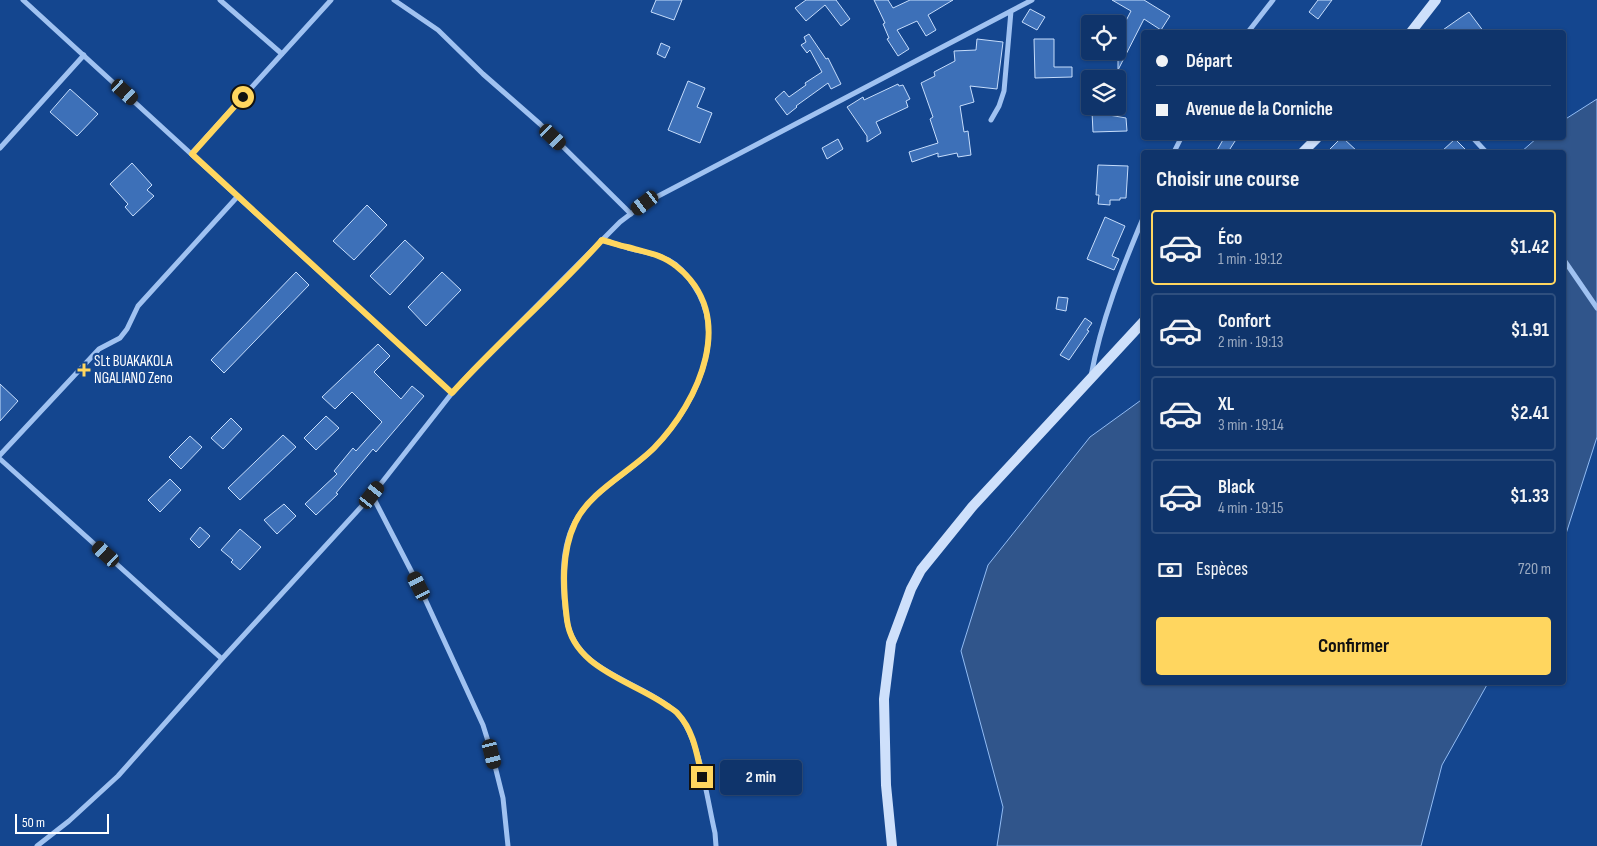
<!DOCTYPE html>
<html lang="fr">
<meta charset="utf-8">
<style>
body{margin:0;font-family:"Sofia Sans Condensed",sans-serif;background:#1d3f73;color:#f1f3f6;height:100vh;display:flex;flex-direction:column;font-size:19px;white-space:nowrap}
*{box-sizing:border-box;margin:0}
p{font-size:16px;color:#9baac1}
.icon{flex:none;width:28px;height:28px;fill:none;stroke:currentColor;stroke-width:2;stroke-linecap:round;stroke-linejoin:round}
.map{position:relative;flex:1;overflow:hidden}
.details{position:absolute;left:1141px;top:150px;width:425px;height:535px;display:flex;flex-direction:column;background:#0f346b;border-radius:5px;box-shadow:0 1px 4px #0004,0 0 0 1px #2f4f7e}
.details>*{flex:none}
.guide{position:absolute;left:1141px;top:30px;width:425px;height:110px;border-radius:5px;box-shadow:0 1px 4px #0004,0 0 0 1px #2f4f7e;display:grid;align-content:center;height:110px;padding:0 15px;background:#0f346b}
.controls{position:absolute;left:1081px;top:15px;display:grid;gap:10px}
.controls a{display:grid;place-items:center;width:45px;height:45px;border-radius:5px;background:#0f346b;box-shadow:0 1px 4px #0004,0 0 0 1px #2f4f7e;font-size:25px}
.scale{position:absolute;left:15px;bottom:12px;width:94px;box-sizing:border-box;padding-left:5px;border:2px solid #fff;border-top:0;font-size:14px;line-height:18px;white-space:nowrap;color:#fff;-webkit-text-stroke:4px #14468f;paint-order:stroke}
.end{position:absolute;width:22px;height:22px;margin:-11px;border:6px solid #ffd65f;background:#111;box-shadow:0 0 0 2px #111}
.from{border-radius:50%}
.bubble{position:absolute;height:35px;border-radius:5px;background:#0f346b;box-shadow:0 1px 4px #0004,0 0 0 1px #2f4f7e;font-size:16px;font-weight:700;line-height:35px;text-align:center}
.car{position:absolute;width:15px;height:30px;margin:-15px -8px;border-radius:6px;box-shadow:0 0 4px 1px #0007;background:linear-gradient(#222 24%,#8ab4d8 0 40%,#222 0 76%,#8ab4d8 0 86%,#222 0)}
.guide b{display:flex;align-items:center;gap:18px;height:48px;font-size:19px}
.guide b+b{border-top:1px solid #2f4f7e}
.guide i{width:12px;height:12px;background:#f1f3f6}
ul{padding:0;list-style:none}
li{display:flex;align-items:center;gap:15px;height:75px;margin:0 10px 8px;padding:0 5px;border:2px solid #2f4f7e;border-radius:5px}
li div{flex:1}
li b{display:block;font-size:19px}
li em{font-style:normal;font-weight:700}
li.current{border-color:#ffd65f}
li>.icon{width:45px;height:45px;stroke-width:1.5}
h2{padding:0 15px;font-size:22px;line-height:60px}
.pay{display:flex;align-items:center;gap:12px;height:55px;padding:0 15px;font-size:19px}
.pay p{margin-inline-start:auto}
.action{display:flex;gap:10px;margin-top:auto;padding:10px 15px}
.action a{flex:1;height:58px;border-radius:5px;background:#ffd65f;color:#111;font-size:20px;font-weight:700;line-height:58px;text-align:center}
.map>svg:first-child{display:block}
.water{fill:#30558b;stroke:#92bcf4}
.building{fill:#3d70b8;stroke:#c6ddfc}
.lines{fill:none;stroke-linecap:round;stroke-linejoin:round}
.minor{stroke:#a0c2f1;stroke-width:5}
.secondary{stroke:#cee0fb;stroke-width:10}
.route{stroke:#ffd65f;stroke-width:6}
.poi-dot{fill:#ffd65f;stroke:#14468f;stroke-width:2}
.labels{text-anchor:middle;dominant-baseline:central;stroke-width:4.5;stroke-linejoin:round;paint-order:stroke}
.poi-label{font-size:15px;fill:#fff;stroke:#14468f;text-anchor:start}
</style>
<div class="map">
<svg width="1597" height="846" viewBox="0 0 1597 846">
<rect width="100%" height="100%" fill="#14468f"/>
<!-- water -->
<path class="water" d="M1597 99V437L1564 540V152H1521L1537 138H1564V120Z
M1144 398V682L1488 683 1442 765 1421 846H997L1003 807 961 651 988 565 1090 437Z"/>
<!-- building -->
<path class="building" d="M656 0H682L674 20 651 12Z
M806 0H836L850 19 841 26 825 5 806 21 795 8Z
M874 0H888L893 8 910 0H953L928 15 936 30 926 36 917 21 897 30 909 49 898 56 887 39 889 38 883 24 885 23Z
M1112 0H1144L1170 16 1161 30 1144 19 1118 70V36L1131 11Z
M1318 0H1332L1318 19 1309 12Z
M1030 9 1045 17 1037 30 1022 22Z
M1469 12 1484 32H1440L1460 18Z
M809 34 826 59 828 58 841 84 831 89 828 83 796 106 797 107 787 115 775 99 784 91 789 97 806 85 805 83 822 72 810 50 807 53 801 45 806 42 804 37Z
M977 39 1003 42 997 89 970 86 974 102 960 106 964 132 968 131 971 155 958 157 957 153 938 157V153L912 162 909 152 938 143 930 119 933 117 921 83 935 76 934 72 955 61 954 51 976 50Z
M1034 39H1054V67H1072V77L1035 78Z
M661 43 670 47 665 58 657 54Z
M688 81 705 88 697 107 712 113 700 143 668 130Z
M898 84 899 86 903 85 910 99 906 101 908 107 876 122 881 133 867 142V136L847 107 863 97 864 100Z
M70 89 98 114 77 136 50 112Z
M1092 112 1126 118 1127 131 1093 132Z
M1224 138H1237L1228 152H1216Z
M1341 138H1343L1358 152H1327Z
M838 139 843 149 827 159 822 148Z
M1455 139 1468 152H1441Z
M132 163 152 185 147 190 154 196 133 216 125 207 128 204 110 184Z
M1098 165 1128 166 1126 198H1120V200H1110V205L1098 204 1099 195H1096Z
M367 205 387 225 354 260 333 241Z
M1105 217 1125 226 1112 256 1119 259 1114 270 1087 259Z
M405 240 424 258 390 295 370 276Z
M296 272 309 285 224 373 211 360Z
M442 272 461 290 426 326 408 307Z
M1058 297 1068 298 1066 311 1056 309Z
M1085 318 1092 323 1087 330 1089 331 1069 360 1060 355Z
M378 344 390 356 374 372 401 399 412 386 424 396 376 452 373 449 336 493 338 494 316 515 305 504 337 474 334 471 353 448 356 451 382 422 352 392 335 409 322 397Z
M0 384 18 401 0 421Z
M326 416 339 428 316 450 304 438Z
M231 418 242 429 223 449 211 438Z
M283 435 296 447 240 500 228 488Z
M190 436 202 447 181 469 169 457Z
M170 479 181 490 160 512 148 500Z
M284 504 296 516 277 534 264 520Z
M200 527 210 536 199 548 190 539Z
M240 529 261 547 240 570 231 562 233 560 221 550Z"/>
<g class="lines">
<!-- minor -->
<path class="minor" d="M23 0 452 393
M220 0 282 54
M394 0 438 30 483 74 540 124 631 214
M1248 32 1273 0
M991 120 999 106 1004 91 1011 11
M1473 138 1486 152
M0 148 84 55
M1174 152 1181 138
M192 153 331 0
M601 240C610 242 619 245 628 248 644 252 660 254 675 264 685 272 693 283 699 294 726 345 690 411 654 448 630 473 592 490 575 522 560 550 562 590 567 621 575 668 630 679 664 703 669 707 675 710 679 715 700 741 707 799 715 833L716 846
M1564 260 1597 308
M1091 376C1101 321 1122 268 1144 216
M0 455 99 349 120 338 127 329 138 306 238 196
M0 459 222 659
M372 495 419 586 483 725 492 754 503 798 508 846
M37 846 69 821 118 776 222 659 372 495 452 393 474 369 620 222 645 203 1032 0"/>
<!-- secondary -->
<path class="secondary" d="M1411 32 1436 0
M1303 152 1317 138
M892 846 886 785 884 699 891 643 911 589 921 570 972 507 1144 321"/>
</g>
<g class="lines">
<!-- route -->
<path class="route" d="M243 97 192 154 452 393C500 340 554 294 602 240 610 242 618 245 627 247 644 252 662 254 676 266 739 315 699 402 654 448 630 472 589 492 575 523 561 553 563 588 567 620 573 668 632 681 666 705 670 708 675 710 678 714 694 731 697 755 702 777"/>
</g>
<!-- markers -->
<path class="poi-dot" d="M81.5 362.5h5v5h5v5h-5v5h-5v-5h-5v-5h5z"/>
<g class="labels">
<!-- poi labels -->
<g class="poi-label">
<text x="94" y="361">SLt BUAKAKOLA<tspan x="94" dy="17">NGALIANO Zeno</tspan></text>
</g>
</g>
</svg>
<div class="controls">
<a><svg class="icon" aria-label="locate" viewBox="0 0 24 24"><circle cx="12" cy="12" r="6"/><path d="M12 2v4M12 18v4M2 12h4M18 12h4"/></svg></a>
<a><svg class="icon" aria-label="layers" viewBox="0 0 24 24"><path d="M12 4l9 5-9 5-9-5zM3 14l9 5 9-5"/></svg></a>
</div>
<div class="scale">50 m</div>
<i class="end from" style="left:243px;top:97px"></i>
<i class="end" style="left:702px;top:777px"></i>
<div class="bubble" style="left:720px;top:760px;width:82px">2 min</div>
<i class="car" style="left:125px;top:92px;rotate:132deg"></i>
<i class="car" style="left:553px;top:137px;rotate:134deg"></i>
<i class="car" style="left:645px;top:203px;rotate:233deg"></i>
<i class="car" style="left:372px;top:495px;rotate:38deg"></i>
<i class="car" style="left:106px;top:554px;rotate:312deg"></i>
<i class="car" style="left:419px;top:586px;rotate:333deg"></i>
<i class="car" style="left:492px;top:754px;rotate:166deg"></i>
<div class="guide">
<b><i class="from"></i>Départ</b>
<b><i></i>Avenue de la Corniche</b>
</div>
<section class="details">
<h2>Choisir une course</h2>
<ul>
<li class="current"><svg class="icon" aria-label="car" viewBox="0 0 24 24"><path d="M5 17H2v-5l4-1 3-4h7l3 4 3 1v5h-3M9 17h6M6 11h13"/><circle cx="7" cy="17" r="2"/><circle cx="17" cy="17" r="2"/></svg><div><b>Éco</b><p>1 min · 19:12</p></div><em>$1.42</em></li>
<li><svg class="icon" aria-label="car" viewBox="0 0 24 24"><path d="M5 17H2v-5l4-1 3-4h7l3 4 3 1v5h-3M9 17h6M6 11h13"/><circle cx="7" cy="17" r="2"/><circle cx="17" cy="17" r="2"/></svg><div><b>Confort</b><p>2 min · 19:13</p></div><em>$1.91</em></li>
<li><svg class="icon" aria-label="car" viewBox="0 0 24 24"><path d="M5 17H2v-5l4-1 3-4h7l3 4 3 1v5h-3M9 17h6M6 11h13"/><circle cx="7" cy="17" r="2"/><circle cx="17" cy="17" r="2"/></svg><div><b>XL</b><p>3 min · 19:14</p></div><em>$2.41</em></li>
<li><svg class="icon" aria-label="car" viewBox="0 0 24 24"><path d="M5 17H2v-5l4-1 3-4h7l3 4 3 1v5h-3M9 17h6M6 11h13"/><circle cx="7" cy="17" r="2"/><circle cx="17" cy="17" r="2"/></svg><div><b>Black</b><p>4 min · 19:15</p></div><em>$1.33</em></li>
</ul>
<div class="pay"><svg class="icon" aria-label="cash" viewBox="0 0 24 24"><path d="M3 7h18v10H3z"/><circle cx="12" cy="12" r="2"/></svg>Espèces<p>720 m</p></div>
<div class="action"><a>Confirmer</a></div>
</section>
</div>
